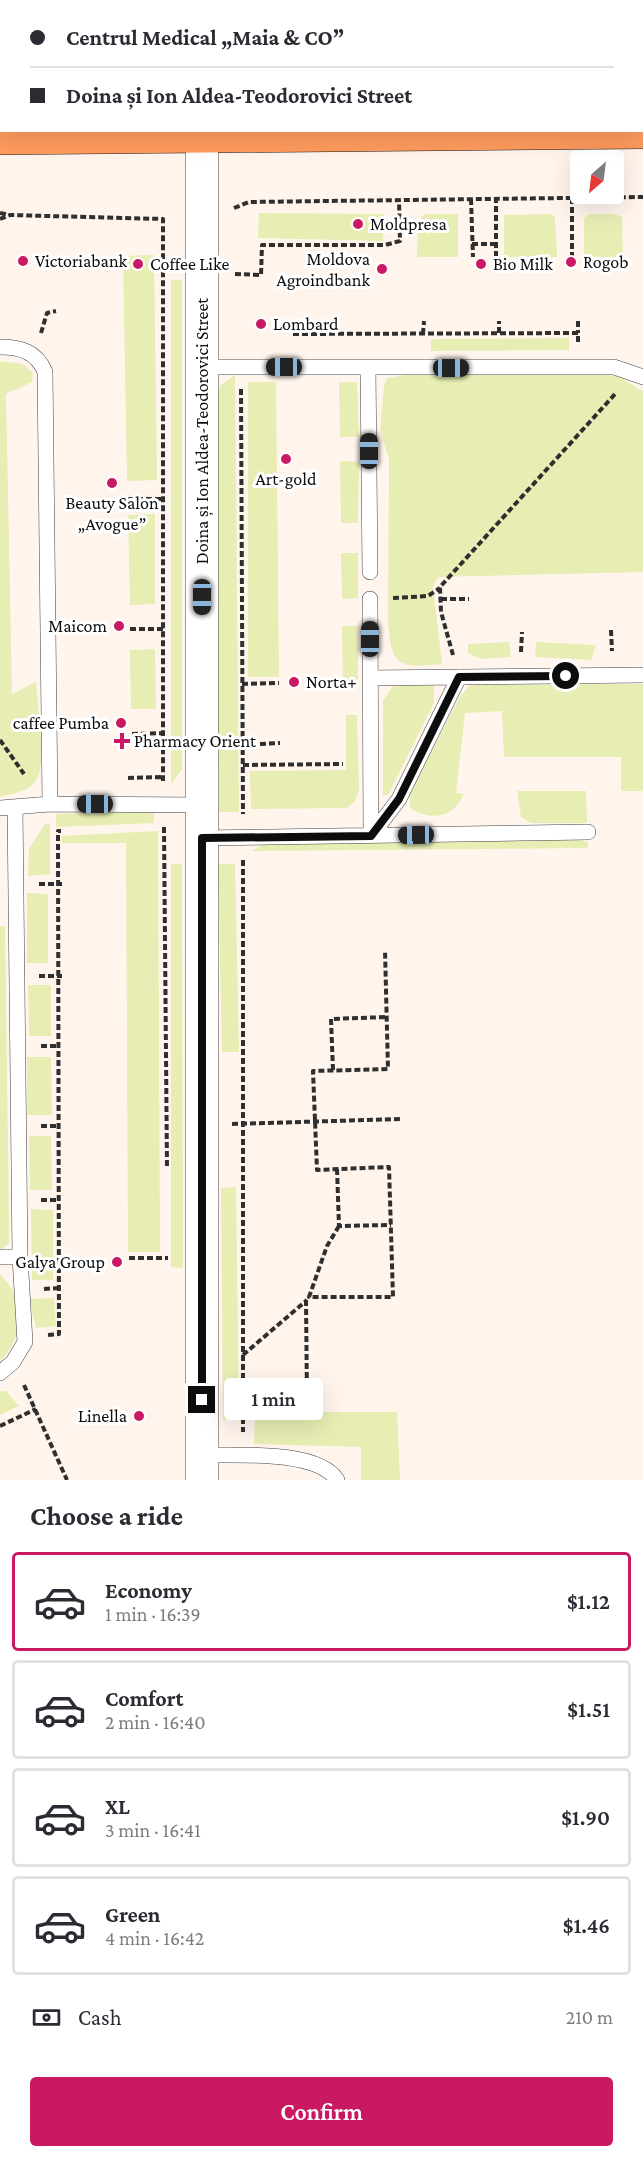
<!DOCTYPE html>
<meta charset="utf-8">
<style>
body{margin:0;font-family:"Crimson Pro",serif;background:#f2f2f3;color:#2b2b33;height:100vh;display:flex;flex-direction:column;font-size:22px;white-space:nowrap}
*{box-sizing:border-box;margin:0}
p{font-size:20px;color:#7c7c81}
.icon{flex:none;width:33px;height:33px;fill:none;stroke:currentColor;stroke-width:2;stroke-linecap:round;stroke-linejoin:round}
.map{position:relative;height:1480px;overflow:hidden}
.drawer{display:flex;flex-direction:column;background:#fff;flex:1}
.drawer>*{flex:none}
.banner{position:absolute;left:0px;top:0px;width:644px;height:132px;box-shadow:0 6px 24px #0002;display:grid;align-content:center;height:132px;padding:0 30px;background:#fff}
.needle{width:39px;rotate:208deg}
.buttons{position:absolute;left:570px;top:150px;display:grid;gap:12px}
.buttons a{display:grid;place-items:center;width:54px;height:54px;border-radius:6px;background:#fff;box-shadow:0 6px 24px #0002;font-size:30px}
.end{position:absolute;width:27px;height:27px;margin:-14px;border:8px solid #0d0d0d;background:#fff;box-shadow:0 0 0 3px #fff}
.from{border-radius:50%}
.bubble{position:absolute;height:42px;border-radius:6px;background:#fff;box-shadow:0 6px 24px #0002;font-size:20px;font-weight:600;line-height:42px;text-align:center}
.car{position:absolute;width:18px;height:36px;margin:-18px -9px;border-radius:8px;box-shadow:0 0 4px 2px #0007;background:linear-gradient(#222 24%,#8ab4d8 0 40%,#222 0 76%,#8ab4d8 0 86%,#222 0)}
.banner b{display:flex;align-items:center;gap:21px;height:57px;font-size:22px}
.banner b+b{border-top:2px solid #e1e1e2}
.banner i{width:15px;height:15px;background:#2b2b33}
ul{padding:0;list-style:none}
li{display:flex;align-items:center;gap:18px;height:99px;margin:0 12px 9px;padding:0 18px;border:3px solid #e1e1e2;border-radius:6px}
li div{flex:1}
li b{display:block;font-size:22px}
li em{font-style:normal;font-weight:600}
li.selected{border-color:#c91963}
li>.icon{width:54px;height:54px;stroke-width:1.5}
h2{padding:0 30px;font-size:27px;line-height:72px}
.pay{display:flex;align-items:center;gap:15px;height:66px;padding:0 30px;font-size:22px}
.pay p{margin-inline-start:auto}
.cta{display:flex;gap:12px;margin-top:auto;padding:12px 30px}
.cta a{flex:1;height:69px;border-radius:6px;background:#c91963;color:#fff;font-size:24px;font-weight:600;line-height:69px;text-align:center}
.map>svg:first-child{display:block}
.green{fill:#e7edb3}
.plaza{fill:#f0e2db}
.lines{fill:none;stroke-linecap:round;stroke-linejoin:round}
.service-casing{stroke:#404040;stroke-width:16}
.minor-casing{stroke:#404040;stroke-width:33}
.primary-casing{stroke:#1e1e1e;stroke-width:34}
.path{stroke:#2f2f2f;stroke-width:4;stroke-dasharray:6 3;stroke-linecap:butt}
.service{stroke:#fff;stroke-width:15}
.minor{stroke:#fff;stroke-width:32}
.primary{stroke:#ff9b5d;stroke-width:33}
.route{stroke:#0d0d0d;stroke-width:8}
.poi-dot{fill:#c91963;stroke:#fff;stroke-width:2}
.labels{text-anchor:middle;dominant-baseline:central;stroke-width:6;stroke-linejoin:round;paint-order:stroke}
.poi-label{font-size:18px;fill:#0d0d0d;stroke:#fff;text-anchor:start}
.street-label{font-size:18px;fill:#0d0d0d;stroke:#fff}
</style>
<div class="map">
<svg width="643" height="1480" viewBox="0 0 643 1480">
<rect width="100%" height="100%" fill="#fff5ed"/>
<!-- green -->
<path class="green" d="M259 213 384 214 383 241 258 238Z
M424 214H458V257H417L418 222Z
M551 214 555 217 557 257H504V215Z
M589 214H615L622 217 623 257H584V218Z
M154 255 157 480 127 481 123 256Z
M171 280H182V769L171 785Z
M569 338V350L431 351V339Z
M0 361 23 364 33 373 32 382 6 394 12 694 36 682C37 706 47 759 37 779 31 791 11 794 0 797Z
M419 373 610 375 621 378 643 391V572L438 577 433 587 442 664C399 668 392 668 388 623L389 459 380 431 384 387 387 378Z
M235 375 239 812H219L215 397 221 385Z
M248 382H276L279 677H248Z
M339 382H357L359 437H340Z
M340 461 359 462 358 523H341Z
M155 514V604L130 605 128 515Z
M341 553H358V598L342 599Z
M342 626H358V685H343Z
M509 642 511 657 481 659 468 653V644Z
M536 642 596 645 591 660 535 657Z
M155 649 156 709H131L130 650Z
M643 684V791H621V757H504L502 711 465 713 456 793 464 794C453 818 433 821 411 809L409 796 459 698 470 685Z
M404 685H434V703L388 795H383V701L392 687Z
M346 715H357L359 790 355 801 347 808 251 809 250 771 346 770Z
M517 791H586L587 823H531L521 817Z
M154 811V823L56 827V814Z
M45 824H50V874L28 876 29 849Z
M158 831 160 1252H128L126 843H62L61 836Z
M579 840 588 842V848L252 851 265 843Z
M171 864H182L183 1268 171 1267Z
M218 864H235L239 1052H222Z
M27 893 48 894V963H27Z
M0 926H5L9 1222V1243L0 1251Z
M28 985H51V1036H29Z
M27 1057H51L52 1115H27Z
M29 1136H51L52 1190H30Z
M236 1187 239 1419 223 1420 221 1188Z
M31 1209 53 1210V1280H32Z
M0 1274C4 1280 12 1287 15 1294 23 1318 19 1344 0 1361Z
M54 1298 56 1326 36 1328 29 1299Z
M0 1391H6L19 1406 0 1415Z
M255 1412H397L400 1480H361V1447L254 1444Z"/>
<!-- plaza -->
<path class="plaza" d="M360 0H643V53L642 2Z"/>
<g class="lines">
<!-- service casing -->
<g class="service-casing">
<path id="service" d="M0 347C21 347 37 352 45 372L50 804
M202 367H614L643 377
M368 367 370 572
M370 599 371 836
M370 678 643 675
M0 808 50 804 202 805
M371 836 399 799 459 677
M202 838 588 832
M0 1257H20
M0 1373 13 1362 25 1342 20 1257 15 807
M201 1455C236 1456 317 1449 337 1480"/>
</g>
<!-- minor casing -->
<g class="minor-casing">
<path id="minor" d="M348 0V2
M202 1480V137"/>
</g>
<!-- primary casing -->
<g class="primary-casing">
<path id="primary" d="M0 138 643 132"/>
</g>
<!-- path -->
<path class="path" d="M8 0V2
M642 71H643
M0 80H2
M572 198V257
M471 199 473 257
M234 208 249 202 643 197
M0 213 9 215
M0 219 10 215 163 219V781
M472 244H496
M496 257V199
M235 274 261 275 262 245H385L400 241 399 200
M578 321V333
M41 333 47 313 56 311
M499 333V321
M293 334 578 333V344
M332 334V321
M423 334 424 321
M241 389 243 814
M128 499H163
M393 598 428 596 440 588
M441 599H469
M130 629H163
M611 630 612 651
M521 652 522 632
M453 655 441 612 440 587 616 393
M242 684 279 683
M132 734 163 733
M0 740 24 774
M242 745 280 743
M243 765 343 764
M128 778 163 777
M164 827 167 1168
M243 860V1432
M39 884H62
M39 976H62
M41 1046H58
M333 1070 331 1019 387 1017
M232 1124 401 1119
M41 1126H58
M337 1169 339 1226 391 1225
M41 1200H59
M339 1226 327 1246 309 1297H393L389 1167 317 1170 313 1071 388 1069 385 950
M129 1258H168
M44 1289 59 1288
M306 1300 307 1400
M48 1335 59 1334 58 831H61
M243 1355 307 1300
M24 1385 67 1480
M0 1426 36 1409"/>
<!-- service -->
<use href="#service" class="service"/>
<!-- minor -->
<use href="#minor" class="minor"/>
<!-- primary -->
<use href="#primary" class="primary"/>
</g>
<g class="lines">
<!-- route -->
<path class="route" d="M202 1400V838L371 836 399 799 459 677 566 676"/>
</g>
<!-- markers -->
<g class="poi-dot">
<circle cx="358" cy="224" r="6"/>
<circle cx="23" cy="261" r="6"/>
<circle cx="571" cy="262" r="6"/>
<circle cx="138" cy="264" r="6"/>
<circle cx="481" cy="264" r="6"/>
<circle cx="382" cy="269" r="6"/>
<circle cx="261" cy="324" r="6"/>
<circle cx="286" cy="459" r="6"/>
<circle cx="112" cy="483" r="6"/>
<circle cx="119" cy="626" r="6"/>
<circle cx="294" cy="682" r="6"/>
<circle cx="121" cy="723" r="6"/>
<path d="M119 732h6v6h6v6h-6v6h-6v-6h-6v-6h6z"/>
<circle cx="117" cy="1262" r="6"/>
<circle cx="139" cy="1416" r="6"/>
</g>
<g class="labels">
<!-- poi labels -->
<g class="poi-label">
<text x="370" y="224">Moldpresa</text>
<text x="370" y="259" text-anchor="end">Moldova<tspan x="370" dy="21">Agroindbank</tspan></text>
<text x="35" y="261">Victoriabank</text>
<text x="583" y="262">Rogob</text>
<text x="150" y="264">Coffee Like</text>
<text x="493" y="264">Bio Milk</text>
<text x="273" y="324">Lombard</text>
<text x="286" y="479" text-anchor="middle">Art-gold</text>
<text x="112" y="503" text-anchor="middle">Beauty Salon<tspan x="112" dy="21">„Avogue”</tspan></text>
<text x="107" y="626" text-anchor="end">Maicom</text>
<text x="306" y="682">Norta+</text>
<text x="109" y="723" text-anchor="end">caffee Pumba</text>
<text x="134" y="741">Pharmacy Orient</text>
<text x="105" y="1262" text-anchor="end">Galya Group</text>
<text x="127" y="1416" text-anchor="end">Linella</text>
</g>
<!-- street labels -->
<g class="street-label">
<text transform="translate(202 431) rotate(-90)">Doina și Ion Aldea-Teodorovici Street</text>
</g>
</g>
</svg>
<div class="buttons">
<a><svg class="needle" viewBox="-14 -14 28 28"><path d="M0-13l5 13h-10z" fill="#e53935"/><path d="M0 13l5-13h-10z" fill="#7c7c81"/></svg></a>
</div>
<i class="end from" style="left:566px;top:676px"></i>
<i class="end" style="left:202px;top:1400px"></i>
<div class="bubble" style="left:224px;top:1378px;width:99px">1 min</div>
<i class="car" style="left:284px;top:367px;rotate:270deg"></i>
<i class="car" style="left:451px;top:368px;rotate:90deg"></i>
<i class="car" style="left:369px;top:451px;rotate:0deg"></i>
<i class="car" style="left:202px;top:597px;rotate:180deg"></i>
<i class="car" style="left:370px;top:639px;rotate:0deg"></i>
<i class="car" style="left:95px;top:804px;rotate:270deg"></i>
<i class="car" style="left:416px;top:835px;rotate:269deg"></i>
<div class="banner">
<b><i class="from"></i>Centrul Medical „Maia &amp; CO”</b>
<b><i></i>Doina și Ion Aldea-Teodorovici Street</b>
</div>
</div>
<section class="drawer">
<h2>Choose a ride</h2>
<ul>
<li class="selected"><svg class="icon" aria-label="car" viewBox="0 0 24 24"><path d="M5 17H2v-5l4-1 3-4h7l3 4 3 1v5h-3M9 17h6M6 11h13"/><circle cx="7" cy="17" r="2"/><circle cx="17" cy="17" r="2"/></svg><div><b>Economy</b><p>1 min · 16:39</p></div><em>$1.12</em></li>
<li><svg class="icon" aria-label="car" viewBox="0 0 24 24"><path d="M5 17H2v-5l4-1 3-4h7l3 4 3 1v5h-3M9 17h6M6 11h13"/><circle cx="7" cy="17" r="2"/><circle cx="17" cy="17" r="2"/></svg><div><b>Comfort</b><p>2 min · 16:40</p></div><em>$1.51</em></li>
<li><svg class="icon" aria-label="car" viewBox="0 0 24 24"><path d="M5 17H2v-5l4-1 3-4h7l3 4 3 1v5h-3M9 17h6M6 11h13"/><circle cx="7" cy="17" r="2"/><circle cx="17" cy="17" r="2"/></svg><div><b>XL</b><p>3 min · 16:41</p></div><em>$1.90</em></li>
<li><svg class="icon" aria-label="car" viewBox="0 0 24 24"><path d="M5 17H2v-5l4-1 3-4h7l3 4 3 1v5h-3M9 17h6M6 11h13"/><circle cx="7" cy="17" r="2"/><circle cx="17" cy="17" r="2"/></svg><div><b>Green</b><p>4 min · 16:42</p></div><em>$1.46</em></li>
</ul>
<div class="pay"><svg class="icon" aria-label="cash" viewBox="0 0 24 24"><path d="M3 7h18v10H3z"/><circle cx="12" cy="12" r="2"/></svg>Cash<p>210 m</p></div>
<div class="cta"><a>Confirm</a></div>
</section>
